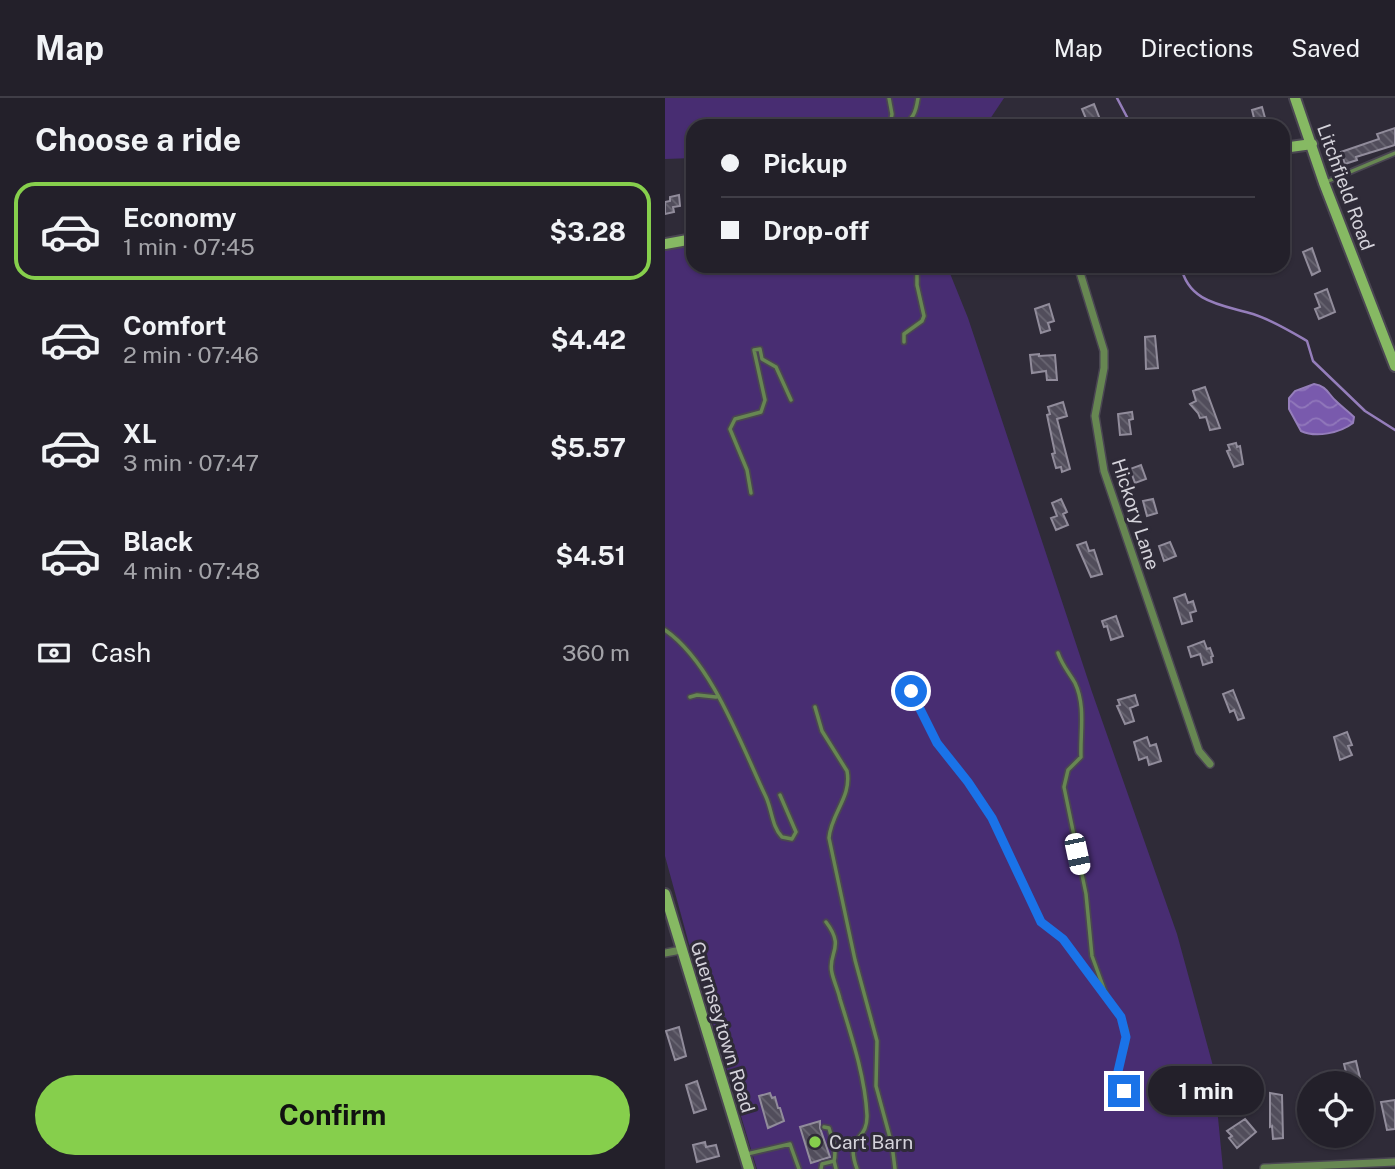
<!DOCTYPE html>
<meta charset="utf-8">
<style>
body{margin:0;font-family:"Public Sans",sans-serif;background:#2b2832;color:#f1f3f6;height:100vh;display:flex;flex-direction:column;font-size:26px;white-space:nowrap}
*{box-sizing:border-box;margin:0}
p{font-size:23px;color:#a3a3a8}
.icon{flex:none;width:38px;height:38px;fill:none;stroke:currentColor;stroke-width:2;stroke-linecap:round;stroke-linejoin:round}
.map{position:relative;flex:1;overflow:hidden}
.side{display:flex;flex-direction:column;background:#23202a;width:665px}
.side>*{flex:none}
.banner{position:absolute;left:21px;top:21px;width:604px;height:154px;border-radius:21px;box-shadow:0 2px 5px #0004,0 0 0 2px #403e47;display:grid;align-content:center;height:154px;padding:0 35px;background:#23202a}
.fabs{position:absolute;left:632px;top:973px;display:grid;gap:14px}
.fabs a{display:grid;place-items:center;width:77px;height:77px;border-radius:50%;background:#23202a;box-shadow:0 2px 5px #0004,0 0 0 2px #403e47;font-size:35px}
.end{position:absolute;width:32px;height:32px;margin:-16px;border:9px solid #1a73e8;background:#fff;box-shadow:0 0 0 4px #fff}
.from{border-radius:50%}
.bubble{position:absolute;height:49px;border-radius:24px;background:#23202a;box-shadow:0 2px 5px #0004,0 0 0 2px #403e47;font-size:23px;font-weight:700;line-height:49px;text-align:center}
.car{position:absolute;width:21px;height:42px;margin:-21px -10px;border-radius:9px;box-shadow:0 0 5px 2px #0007;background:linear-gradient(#fff 24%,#345 0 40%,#fff 0 76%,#345 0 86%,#fff 0)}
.banner b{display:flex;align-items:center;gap:24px;height:66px;font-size:26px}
.banner b+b{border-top:2px solid #403e47}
.banner i{width:18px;height:18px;background:#f1f3f6}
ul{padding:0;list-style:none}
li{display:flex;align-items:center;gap:21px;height:98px;margin:0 14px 10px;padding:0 21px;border:4px solid transparent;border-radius:21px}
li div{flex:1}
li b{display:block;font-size:26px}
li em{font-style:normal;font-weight:700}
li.selected{border-color:#86cf4c}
li>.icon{width:63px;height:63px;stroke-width:1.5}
h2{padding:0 35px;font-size:32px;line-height:84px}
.pay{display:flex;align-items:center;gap:18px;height:77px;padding:0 35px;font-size:26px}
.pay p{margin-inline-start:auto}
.button{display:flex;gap:14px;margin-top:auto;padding:14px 35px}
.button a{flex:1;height:80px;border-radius:42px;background:#86cf4c;color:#111;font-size:28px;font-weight:700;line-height:80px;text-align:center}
header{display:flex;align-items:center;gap:42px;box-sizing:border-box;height:98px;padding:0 35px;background:#23202a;border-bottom:2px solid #403e47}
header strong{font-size:33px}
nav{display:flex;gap:38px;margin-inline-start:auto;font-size:24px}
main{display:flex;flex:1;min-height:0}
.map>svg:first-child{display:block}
.grass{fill:#482d72}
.water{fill:url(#water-waves);stroke:#957ebb;stroke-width:2}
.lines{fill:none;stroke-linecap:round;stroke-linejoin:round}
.stream{stroke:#957ebb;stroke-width:2.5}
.building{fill:url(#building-back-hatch);stroke:#918c9b;stroke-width:2}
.lane-casing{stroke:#4a4652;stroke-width:7}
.street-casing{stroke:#4a4652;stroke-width:10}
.secondary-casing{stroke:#4a4652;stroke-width:14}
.lane{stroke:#678752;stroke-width:3.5}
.street{stroke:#678752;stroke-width:7}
.secondary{stroke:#86b963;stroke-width:10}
.route{stroke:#1a73e8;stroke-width:9}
.poi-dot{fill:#86cf4c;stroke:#2f2b38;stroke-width:2.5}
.labels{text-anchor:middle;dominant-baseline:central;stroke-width:6;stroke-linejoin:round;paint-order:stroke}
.street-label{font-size:19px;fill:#d5d3db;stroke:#2f2b38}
.poi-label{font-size:19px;fill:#d5d3db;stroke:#2f2b38;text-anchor:start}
</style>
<header>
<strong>Map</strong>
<nav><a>Map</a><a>Directions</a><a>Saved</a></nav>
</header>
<main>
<section class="side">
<h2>Choose a ride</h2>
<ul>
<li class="selected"><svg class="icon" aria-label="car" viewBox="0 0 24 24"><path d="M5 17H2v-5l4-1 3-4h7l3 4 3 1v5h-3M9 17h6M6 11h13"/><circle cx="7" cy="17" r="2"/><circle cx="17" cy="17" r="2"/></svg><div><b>Economy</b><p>1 min · 07:45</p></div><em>$3.28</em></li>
<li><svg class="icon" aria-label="car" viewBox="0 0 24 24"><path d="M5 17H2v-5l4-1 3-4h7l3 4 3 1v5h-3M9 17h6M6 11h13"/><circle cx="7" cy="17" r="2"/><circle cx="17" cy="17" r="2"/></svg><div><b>Comfort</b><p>2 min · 07:46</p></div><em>$4.42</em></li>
<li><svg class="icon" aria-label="car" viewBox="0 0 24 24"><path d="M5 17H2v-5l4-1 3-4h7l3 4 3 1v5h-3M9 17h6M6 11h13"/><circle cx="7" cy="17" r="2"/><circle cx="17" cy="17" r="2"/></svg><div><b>XL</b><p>3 min · 07:47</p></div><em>$5.57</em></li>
<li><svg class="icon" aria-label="car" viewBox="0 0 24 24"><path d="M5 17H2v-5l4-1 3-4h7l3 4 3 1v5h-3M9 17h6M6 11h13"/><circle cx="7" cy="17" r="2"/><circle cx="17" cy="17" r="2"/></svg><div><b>Black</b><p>4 min · 07:48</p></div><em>$4.51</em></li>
</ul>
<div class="pay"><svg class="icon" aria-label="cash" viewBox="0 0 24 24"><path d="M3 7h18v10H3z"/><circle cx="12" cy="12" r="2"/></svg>Cash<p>360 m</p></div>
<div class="button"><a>Confirm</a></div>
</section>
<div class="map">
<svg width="730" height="1071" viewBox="0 0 730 1071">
<defs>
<pattern id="water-waves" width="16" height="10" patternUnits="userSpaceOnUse" patternTransform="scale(1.75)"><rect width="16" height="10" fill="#795aad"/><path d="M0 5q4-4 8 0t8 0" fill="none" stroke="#9178bb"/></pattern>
<pattern id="building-back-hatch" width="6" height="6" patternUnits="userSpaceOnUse" patternTransform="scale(1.75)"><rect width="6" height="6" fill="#514d5b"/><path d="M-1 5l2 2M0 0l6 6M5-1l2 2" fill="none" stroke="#696672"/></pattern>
</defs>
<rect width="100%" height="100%" fill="#2f2b38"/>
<!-- grass -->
<path class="grass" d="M0 0H339L325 21 304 28H28V60L0 61Z
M28 145V168H282L303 220 427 594 512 836 548 968 558 1071H92L24 846 0 758V149Z"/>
<!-- water -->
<path class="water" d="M649 286C662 288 663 296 671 303 677 309 684 314 689 319L688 325C675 335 651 340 636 333L624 311V300L630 293Z"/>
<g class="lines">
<!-- stream -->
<path class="stream" d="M452 0 462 19 465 28
M516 168C523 205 558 207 588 216 607 222 625 233 642 243L648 263 700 313 730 332"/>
</g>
<!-- building -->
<path class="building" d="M429 6 436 24 424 28 417 11Z
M597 9 602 27 591 28 587 12Z
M730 30V47L691 59 692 62 680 66 676 54 714 41 712 36Z
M14 97 15 108 8 109 9 114 0 116V104L5 103V99Z
M647 150 655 173 647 177 638 154Z
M662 191 670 214 654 221 650 211 655 209 650 196Z
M384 206 389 223 383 225 385 232 376 235 370 211Z
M490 238 493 270 481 271 480 239Z
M374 256V258L390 257 392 282H382L381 273 367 275 365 257Z
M540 289 555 330 545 332 541 319 535 320 533 315 525 306 531 303 528 293Z
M398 304 402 318 392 321 405 371 397 374 396 369 391 370 387 356 390 355 382 317 385 316 383 309Z
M467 314 468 321 464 322 466 336 455 337 453 316Z
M571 345 572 349 575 348 578 366 569 369 562 353 565 352 563 347Z
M476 367 481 381 470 385 465 371Z
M396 401 402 414 398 416 403 427 391 432 386 420 392 418 387 405Z
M488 401 492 415 482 418 478 403Z
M421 444 424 453 429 452 437 476 426 479 412 447Z
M505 444 511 458 499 463 494 448Z
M520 496 523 505 528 503 531 513 525 515 527 523 517 526 509 500Z
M451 518 458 538 446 542 442 528 439 529 437 523Z
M539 543 542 551 545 550 548 558 546 559 547 564 538 567 535 556 526 559 523 549Z
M568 592 579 620 573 622 569 612 565 614 558 596Z
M470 597 473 607 465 610 469 623 460 626 452 608 455 607 453 602Z
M682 634 687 647 683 648 687 657 675 662 669 639Z
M482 639 485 648 491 646 496 663 484 667 482 659 474 662 469 644Z
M14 929 21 958 10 962 1 933Z
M691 963 695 980 683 983 679 966Z
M32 983 41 1011 29 1015 21 987Z
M105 995 107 1000 110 999 113 1010H115L119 1023 103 1030 94 998Z
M605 995 617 997 618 1040 608 1041 607 1028 605 1029Z
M730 1002V1031L722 1032 716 1004Z
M580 1021 591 1034 572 1050 564 1040 567 1038 562 1033Z
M155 1023V1030L165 1059 146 1065 135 1029Z
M40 1044 41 1049 51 1047 54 1058 32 1064 28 1047Z"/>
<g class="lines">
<!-- lane casing -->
<g class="lane-casing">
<path id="lane" d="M224 0 227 16 225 28
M233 28C248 24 251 14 253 0
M661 84 730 55
M239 244V236L257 223 259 218 252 187V168
M86 395 82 372 65 331 70 321 96 314 100 302 89 252 95 251 97 261 111 269 126 302
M0 532C47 564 77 649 101 699 107 712 107 729 117 739L127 741 131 734 115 697
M393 555C398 569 404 574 410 585 421 608 415 635 416 659L403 672 399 689 421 796 427 858 442 899 456 919 461 932V945L451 982 459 993 464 989 454 976
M246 593 272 645 303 684 327 720 376 824 398 841 439 895
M25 599 32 597 51 599
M150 609 157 633 182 673C187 699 166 715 164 740L190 862 212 943 211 988 227 1047 230 1071
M161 824C181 850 162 855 167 875 169 884 173 892 175 901 186 937 200 978 202 1017 203 1045 179 1036 192 1071
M82 1056 125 1046 134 1071
M169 1063 171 1071
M156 1071 157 1066 169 1063C172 1051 167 1041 164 1030L159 1029"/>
</g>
<!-- street casing -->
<g class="street-casing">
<path id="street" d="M413 168 439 253V270L430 318 439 373 534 653 545 666
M0 855 16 852
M599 1070 730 1064"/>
</g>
<!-- secondary casing -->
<g class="secondary-casing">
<path id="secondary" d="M630 0 659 85 730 268
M618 50 647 46
M0 146 28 141
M0 796 84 1071"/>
</g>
<!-- lane -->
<use href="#lane" class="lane"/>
<!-- street -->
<use href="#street" class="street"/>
<!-- secondary -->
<use href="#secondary" class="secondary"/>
</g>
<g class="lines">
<!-- route -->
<path class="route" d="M246 593 272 645 303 684 327 720 376 824 398 841 456 919 461 939 451 982 459 993"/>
</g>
<!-- markers -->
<circle class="poi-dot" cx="150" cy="1044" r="7"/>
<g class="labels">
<!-- street labels -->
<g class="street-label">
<text transform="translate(681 89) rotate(70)">Litchfield Road</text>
<text transform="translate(471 416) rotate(72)">Hickory Lane</text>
<text transform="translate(58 929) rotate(73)">Guernseytown Road</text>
</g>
<!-- poi labels -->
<g class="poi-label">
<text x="164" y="1044">Cart Barn</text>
</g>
</g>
</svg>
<div class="fabs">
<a><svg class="icon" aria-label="locate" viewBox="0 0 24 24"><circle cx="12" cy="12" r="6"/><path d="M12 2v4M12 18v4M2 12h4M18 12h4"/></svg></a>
</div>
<i class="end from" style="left:246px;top:593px"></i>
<i class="end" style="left:459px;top:993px"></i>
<div class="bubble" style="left:483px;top:968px;width:116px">1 min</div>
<i class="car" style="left:412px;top:756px;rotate:168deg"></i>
<div class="banner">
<b><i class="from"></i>Pickup</b>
<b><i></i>Drop-off</b>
</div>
</div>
</main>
